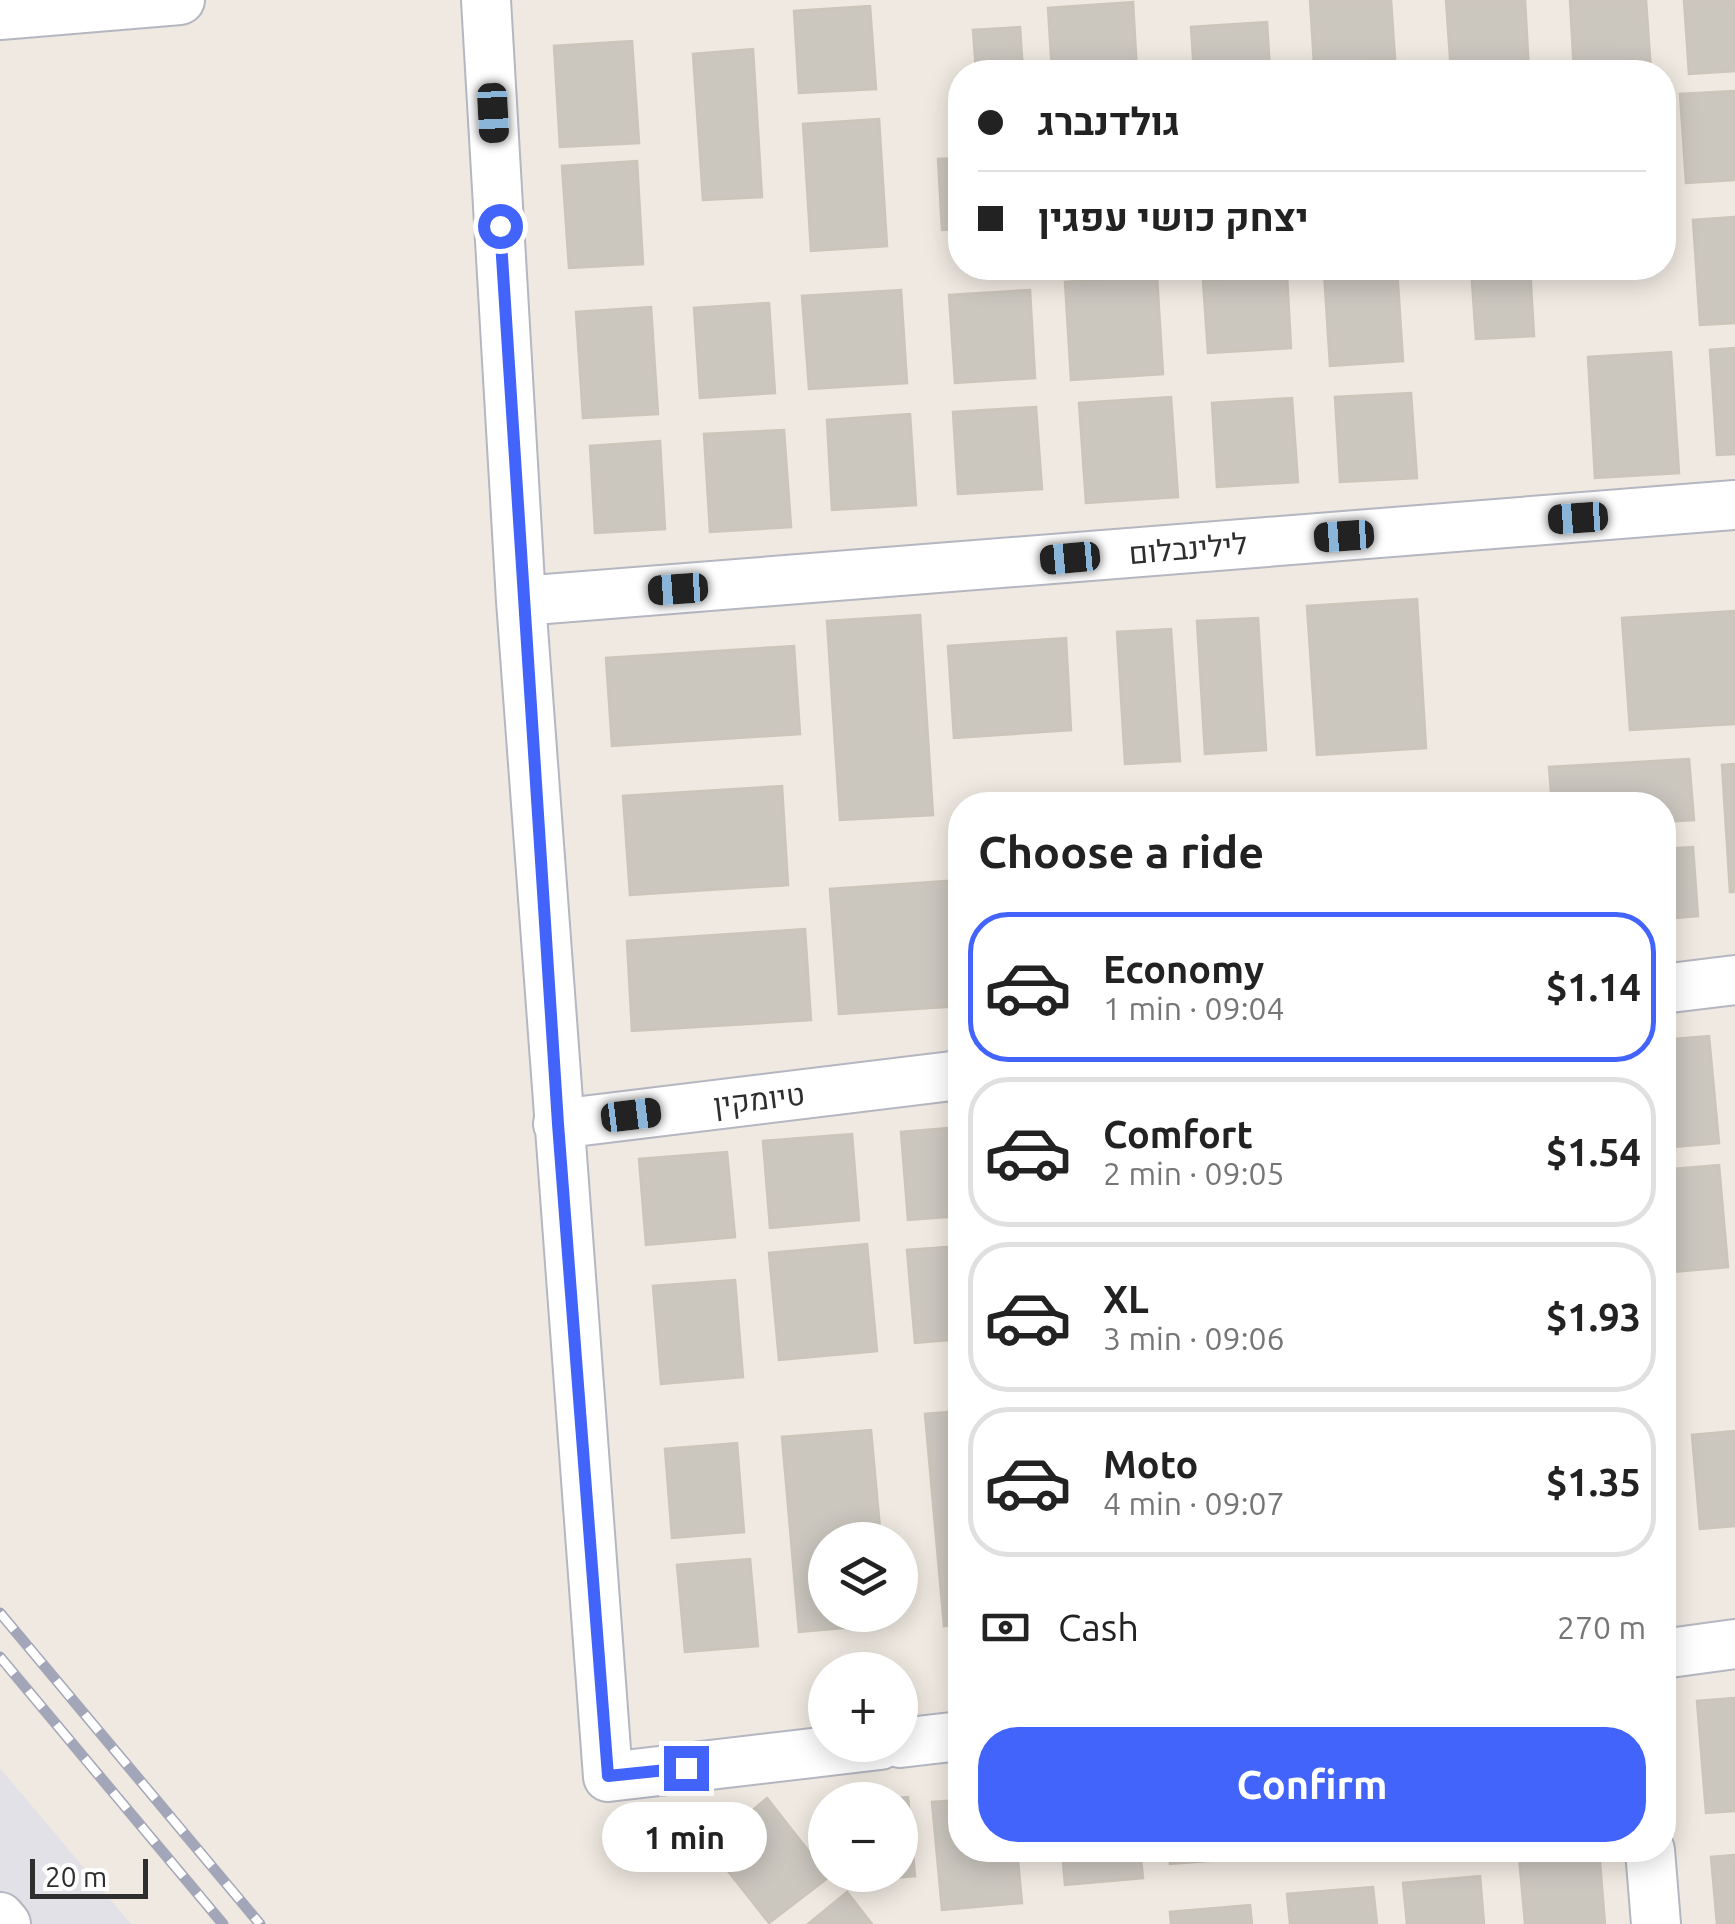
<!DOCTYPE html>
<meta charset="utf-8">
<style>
body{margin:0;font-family:Ubuntu,Heebo,sans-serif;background:#f6f6f6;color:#222;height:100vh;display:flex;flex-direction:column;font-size:38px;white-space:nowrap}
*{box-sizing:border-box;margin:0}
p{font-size:32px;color:#767676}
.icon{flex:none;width:55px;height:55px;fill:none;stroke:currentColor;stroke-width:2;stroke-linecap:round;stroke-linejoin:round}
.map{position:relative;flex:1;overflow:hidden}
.sheet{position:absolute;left:948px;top:792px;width:728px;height:1070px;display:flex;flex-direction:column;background:#fff;border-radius:40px;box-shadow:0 5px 25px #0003}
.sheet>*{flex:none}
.hud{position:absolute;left:948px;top:60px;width:728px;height:220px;border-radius:40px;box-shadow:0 5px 25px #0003;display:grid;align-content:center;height:220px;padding:0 30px;background:#fff}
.controls{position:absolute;left:808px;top:1522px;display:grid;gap:20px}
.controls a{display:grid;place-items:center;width:110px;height:110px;border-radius:50%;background:#fff;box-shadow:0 5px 25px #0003;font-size:50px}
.scale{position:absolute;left:30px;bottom:25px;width:118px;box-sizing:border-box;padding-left:10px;border:5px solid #2e2e2e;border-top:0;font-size:28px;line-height:35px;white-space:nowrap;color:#2e2e2e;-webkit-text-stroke:8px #fff;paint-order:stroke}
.end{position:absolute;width:45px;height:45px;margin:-22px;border:12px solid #4264fb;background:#fff;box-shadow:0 0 0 5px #fff}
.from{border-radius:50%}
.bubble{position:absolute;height:70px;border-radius:35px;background:#fff;box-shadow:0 5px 25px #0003;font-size:32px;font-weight:600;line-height:70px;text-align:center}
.car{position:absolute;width:30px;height:60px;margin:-30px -15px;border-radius:12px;box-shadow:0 0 8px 2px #0007;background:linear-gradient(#222 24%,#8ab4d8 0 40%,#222 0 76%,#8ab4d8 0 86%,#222 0)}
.hud b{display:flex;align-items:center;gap:35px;height:95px;font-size:38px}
.hud b+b{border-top:2px solid #e0e0e0}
.hud i{width:25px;height:25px;background:#222}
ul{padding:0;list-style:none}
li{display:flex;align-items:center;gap:30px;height:150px;margin:0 20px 15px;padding:0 10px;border:5px solid #e0e0e0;border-radius:40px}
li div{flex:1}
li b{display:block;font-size:38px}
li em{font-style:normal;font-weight:600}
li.current{border-color:#4264fb}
li>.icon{width:90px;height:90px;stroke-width:1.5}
h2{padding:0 30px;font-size:45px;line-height:120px}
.pay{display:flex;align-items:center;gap:25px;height:110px;padding:0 30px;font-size:38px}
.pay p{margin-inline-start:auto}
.cta{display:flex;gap:20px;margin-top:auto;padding:20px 30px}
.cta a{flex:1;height:115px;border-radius:40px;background:#4264fb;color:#fff;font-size:40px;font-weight:600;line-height:115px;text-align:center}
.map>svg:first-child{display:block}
.industrial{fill:#e3e1e8}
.building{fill:#cbc7bf;stroke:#cbc5ba;stroke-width:2.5}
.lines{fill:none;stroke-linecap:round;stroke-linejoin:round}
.minor-casing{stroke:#b4b7c1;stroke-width:52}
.minor{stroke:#fff;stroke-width:48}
.rail-casing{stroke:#a3a6b8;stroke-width:11}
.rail{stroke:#fff;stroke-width:8;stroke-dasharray:22;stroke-linecap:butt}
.route{stroke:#4264fb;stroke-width:12}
.labels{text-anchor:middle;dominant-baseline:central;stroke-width:9;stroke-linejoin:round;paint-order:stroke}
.street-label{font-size:30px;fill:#2e2e2e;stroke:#fff}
</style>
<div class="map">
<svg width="1735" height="1924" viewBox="0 0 1735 1924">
<rect width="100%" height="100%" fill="#efe9e1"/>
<!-- industrial -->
<path class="industrial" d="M0 1768 131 1924H0Z"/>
<!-- building -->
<path class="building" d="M1310 0H1391L1395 59 1314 64Z
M1446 0H1525L1529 72H1451Z
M1570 0H1646L1651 72H1574Z
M1684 0H1735V71L1689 74Z
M1133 2 1137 72H1052L1048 8Z
M870 6 876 89 799 93 794 11Z
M1267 22 1270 72H1194L1191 27Z
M1020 27 1023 72H976L973 30Z
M632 41 639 143 560 147 554 46Z
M753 49 762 197 703 200 693 54Z
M1735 91V180L1686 183 1680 94Z
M879 119 887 246 811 251 803 124Z
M960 158V229L942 230 938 159Z
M637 161 643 264 569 268 562 166Z
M1735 217V323L1700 325 1693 220Z
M1397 268 1403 361 1330 366 1324 272Z
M1471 268H1530L1534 336 1476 339Z
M1287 275 1291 348 1208 353 1203 281Z
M1157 276 1163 374 1071 380 1065 282Z
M901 290 907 383 809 389 802 296Z
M1030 290 1035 378 955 383 949 295Z
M769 303 775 393 700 398 694 308Z
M651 307 658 414 583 418 576 312Z
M1735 348V454L1717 455 1710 350Z
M1671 352 1679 473 1595 478 1588 357Z
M1411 393 1417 478 1340 482 1335 397Z
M1171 397 1178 497 1086 503 1079 403Z
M1292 398 1298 482 1217 487 1212 403Z
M1036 407 1042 489 958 494 953 412Z
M910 414 916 505 832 510 827 420Z
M784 430 791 527 710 532 704 434Z
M660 441 665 529 595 533 590 446Z
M1417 599 1426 748 1317 755 1307 606Z
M1735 611V724L1630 730 1622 618Z
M920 615 933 815 840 820 827 621Z
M1258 618 1266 750 1205 754 1197 621Z
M1171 629 1180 761 1125 764 1117 632Z
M1066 638 1071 730 954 738 948 646Z
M794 646 800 734 612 746 606 658Z
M1689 759 1694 820 1662 822V805H1552L1549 767Z
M1735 764V892H1730L1722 765Z
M782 786 788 885 630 895 623 796Z
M1693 847 1698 916 1662 919V849Z
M960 880V1006L839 1014 830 889Z
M805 929 811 1020 632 1031 627 941Z
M1709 1036 1719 1143 1662 1148V1040Z
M960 1127V1216L908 1220 901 1132Z
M852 1134 859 1220 770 1228 763 1141Z
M727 1152 735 1237 646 1245 639 1159Z
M1719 1165 1728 1267 1662 1273V1170Z
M867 1244 877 1351 779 1360 769 1253Z
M960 1246V1339L915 1343 907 1250Z
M735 1280 743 1377 661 1384 653 1286Z
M960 1411V1624L944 1626 925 1414Z
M871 1430 881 1540H825V1615H888V1624L799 1632 782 1437Z
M1735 1431V1526L1700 1529 1692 1435Z
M737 1443 744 1532 672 1538 665 1449Z
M750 1559 758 1646 685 1652 677 1565Z
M1735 1698V1811L1706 1813 1697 1701Z
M908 1797 915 1876 857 1881 856 1875H900V1800H874Z
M767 1798 829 1877 769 1923 709 1847Z
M960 1800V1850H1017L1022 1903 942 1910 932 1802Z
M1062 1850H1140L1143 1878 1065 1885Z
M1169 1850H1245L1246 1858 1170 1864Z
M1599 1850 1605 1924H1525L1519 1856Z
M1735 1855V1924H1717L1711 1857Z
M1480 1876 1484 1924H1407L1403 1883Z
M1373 1887 1377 1924H1290L1287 1894Z
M847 1892 872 1924H808Z
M1250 1905 1252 1924H1171L1170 1912Z"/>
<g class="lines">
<!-- minor casing -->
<g class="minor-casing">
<path id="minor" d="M486 0 521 601 608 1777 880 1745
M0 15 180 0
M521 601 1735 505
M1662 989 1735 980
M558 1124 960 1075
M1662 1654 1735 1644
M900 1743 960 1736
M1650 1850 1656 1924
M0 1917 6 1924"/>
</g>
<!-- minor -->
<use href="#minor" class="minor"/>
<!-- rail casing -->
<g class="rail-casing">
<path id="rail" d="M0 1613 260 1924
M0 1657 223 1924"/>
</g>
<!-- rail -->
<use href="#rail" class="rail"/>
</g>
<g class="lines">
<!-- route -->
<path class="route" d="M500 226 558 1124 608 1776 686 1768"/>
</g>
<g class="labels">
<!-- street labels -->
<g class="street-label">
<text transform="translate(1188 548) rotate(-5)">לילינבלום</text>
<text transform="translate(759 1099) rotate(-7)">טיומקין</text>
</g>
</g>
</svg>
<div class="controls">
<a><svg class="icon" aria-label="layers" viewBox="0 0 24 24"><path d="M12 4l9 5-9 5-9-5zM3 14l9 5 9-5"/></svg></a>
<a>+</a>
<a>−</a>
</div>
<div class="scale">20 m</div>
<i class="end from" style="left:500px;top:226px"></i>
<i class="end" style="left:686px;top:1768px"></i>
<div class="bubble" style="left:602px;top:1802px;width:165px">1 min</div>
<i class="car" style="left:493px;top:113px;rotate:177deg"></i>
<i class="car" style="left:1578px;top:518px;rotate:266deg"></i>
<i class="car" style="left:1344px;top:536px;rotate:266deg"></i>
<i class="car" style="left:1070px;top:558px;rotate:265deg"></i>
<i class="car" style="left:678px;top:589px;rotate:266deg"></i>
<i class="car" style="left:631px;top:1115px;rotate:83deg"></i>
<div class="hud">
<b><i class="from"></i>גולדנברג</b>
<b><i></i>יצחק כושי עפגין</b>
</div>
<section class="sheet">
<h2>Choose a ride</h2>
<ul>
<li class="current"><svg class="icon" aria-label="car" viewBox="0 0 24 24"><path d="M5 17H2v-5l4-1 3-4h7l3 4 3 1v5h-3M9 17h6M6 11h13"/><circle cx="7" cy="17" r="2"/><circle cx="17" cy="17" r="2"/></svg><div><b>Economy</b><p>1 min · 09:04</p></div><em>$1.14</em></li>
<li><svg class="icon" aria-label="car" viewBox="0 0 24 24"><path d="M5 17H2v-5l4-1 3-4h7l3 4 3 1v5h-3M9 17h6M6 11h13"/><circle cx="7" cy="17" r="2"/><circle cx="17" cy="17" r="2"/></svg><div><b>Comfort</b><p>2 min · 09:05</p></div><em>$1.54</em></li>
<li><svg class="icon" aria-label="car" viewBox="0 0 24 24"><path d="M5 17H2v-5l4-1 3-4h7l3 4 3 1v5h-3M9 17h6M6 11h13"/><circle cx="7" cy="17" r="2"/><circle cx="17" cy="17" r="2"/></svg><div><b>XL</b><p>3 min · 09:06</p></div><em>$1.93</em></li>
<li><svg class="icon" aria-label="car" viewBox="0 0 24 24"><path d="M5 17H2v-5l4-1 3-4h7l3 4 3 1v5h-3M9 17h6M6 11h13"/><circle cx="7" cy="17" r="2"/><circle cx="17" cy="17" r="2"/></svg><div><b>Moto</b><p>4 min · 09:07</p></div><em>$1.35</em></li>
</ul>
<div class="pay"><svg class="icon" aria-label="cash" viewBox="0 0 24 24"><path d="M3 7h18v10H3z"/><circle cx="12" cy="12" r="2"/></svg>Cash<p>270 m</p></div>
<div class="cta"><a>Confirm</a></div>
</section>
</div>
